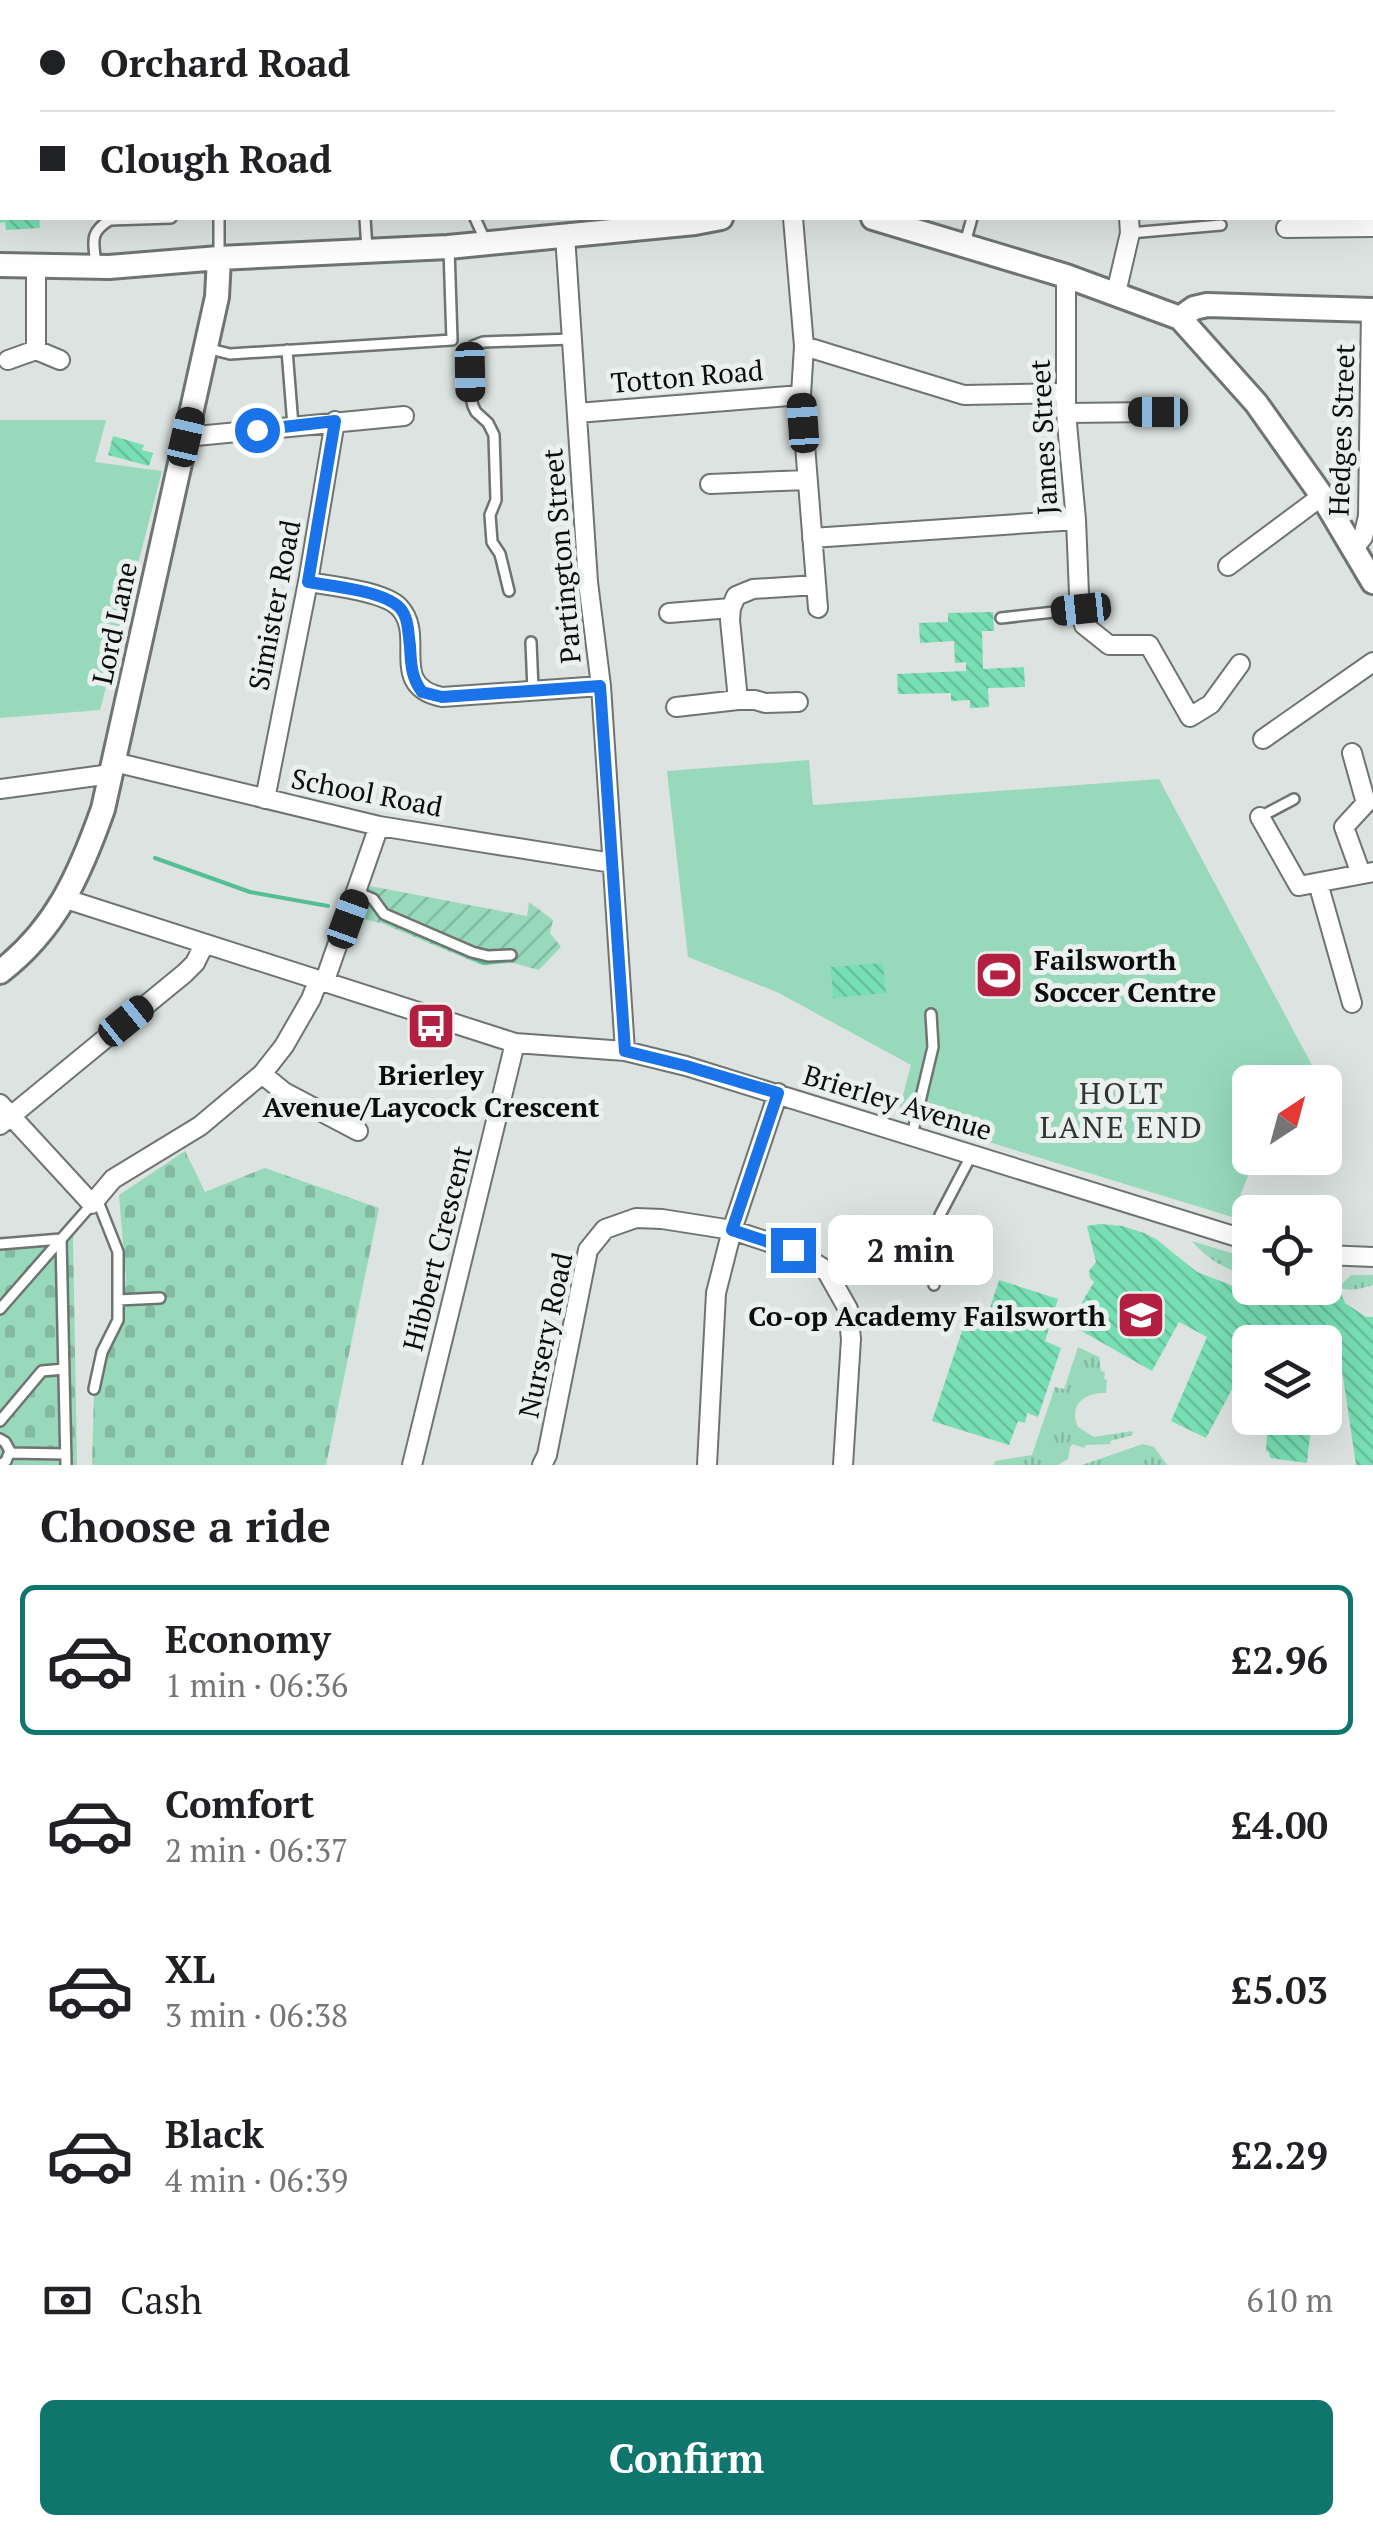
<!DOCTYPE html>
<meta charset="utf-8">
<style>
body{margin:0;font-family:"PT Serif",serif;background:#f2f2f2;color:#202124;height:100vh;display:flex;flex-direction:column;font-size:38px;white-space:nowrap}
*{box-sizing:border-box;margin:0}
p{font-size:32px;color:#757577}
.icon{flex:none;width:55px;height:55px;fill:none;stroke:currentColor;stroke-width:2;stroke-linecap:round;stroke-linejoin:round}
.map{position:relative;height:1465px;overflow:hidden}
.side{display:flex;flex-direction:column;background:#fff;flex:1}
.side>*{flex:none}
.top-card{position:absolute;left:0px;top:0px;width:1375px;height:220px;box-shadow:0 10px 40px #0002;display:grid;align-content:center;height:220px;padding:0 40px;background:#fff}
.needle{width:65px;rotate:36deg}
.controls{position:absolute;left:1232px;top:1065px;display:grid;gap:20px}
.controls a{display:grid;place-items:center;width:110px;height:110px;border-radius:15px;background:#fff;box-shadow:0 10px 40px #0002;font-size:50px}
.end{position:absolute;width:45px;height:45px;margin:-22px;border:12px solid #1a73e8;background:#fff;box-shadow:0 0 0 5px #fff}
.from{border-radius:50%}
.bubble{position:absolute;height:70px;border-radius:15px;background:#fff;box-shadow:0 10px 40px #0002;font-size:32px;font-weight:600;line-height:70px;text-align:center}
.car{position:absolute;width:30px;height:60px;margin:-30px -15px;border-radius:12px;box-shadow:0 0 8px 2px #0007;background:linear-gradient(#222 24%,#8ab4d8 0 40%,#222 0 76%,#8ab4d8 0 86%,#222 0)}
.top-card b{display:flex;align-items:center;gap:35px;height:95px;font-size:38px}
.top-card b+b{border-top:2px solid #e0e0e0}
.top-card i{width:25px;height:25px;background:#202124}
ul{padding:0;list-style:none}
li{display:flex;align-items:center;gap:30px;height:150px;margin:0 20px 15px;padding:0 20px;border:5px solid transparent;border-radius:15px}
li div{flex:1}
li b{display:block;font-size:38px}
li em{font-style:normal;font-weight:600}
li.selected{border-color:#0f766e}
li>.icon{width:90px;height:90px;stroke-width:1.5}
h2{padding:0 40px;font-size:45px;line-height:120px}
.pay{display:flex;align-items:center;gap:25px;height:110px;padding:0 40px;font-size:38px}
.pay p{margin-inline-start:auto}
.cta{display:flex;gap:20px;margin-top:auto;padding:20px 40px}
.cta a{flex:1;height:115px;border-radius:15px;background:#0f766e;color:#fff;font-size:40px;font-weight:600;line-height:115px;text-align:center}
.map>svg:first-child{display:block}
.grass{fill:url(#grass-tufts)}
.cemetery{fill:url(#cemetery-stones)}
.park{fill:#98d9bc}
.garden{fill:url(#garden-furrows)}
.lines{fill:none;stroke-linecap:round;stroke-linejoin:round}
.stream{stroke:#56be95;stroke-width:4}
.building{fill:url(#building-back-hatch)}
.service-casing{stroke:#6f7471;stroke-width:14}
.minor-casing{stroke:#6f7471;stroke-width:22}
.tertiary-casing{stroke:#6f7471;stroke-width:28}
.service{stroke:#fff;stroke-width:9}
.minor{stroke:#fff;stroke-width:18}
.tertiary{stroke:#fff;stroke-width:22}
.route{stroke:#1a73e8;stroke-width:12}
.labels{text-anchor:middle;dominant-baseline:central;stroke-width:10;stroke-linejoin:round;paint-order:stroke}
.street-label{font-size:28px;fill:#0b0d0c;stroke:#eaf0ed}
.poi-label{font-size:28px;font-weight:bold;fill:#0b0d0c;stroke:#eaf0ed;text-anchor:start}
.neighbourhood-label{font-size:30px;letter-spacing:2.5px;fill:#303533;stroke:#eaf0ed}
</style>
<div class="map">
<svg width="1373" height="1465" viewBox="0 0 1373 1465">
<defs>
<pattern id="grass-tufts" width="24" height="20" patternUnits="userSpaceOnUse" patternTransform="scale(2.5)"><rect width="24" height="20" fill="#98d9bc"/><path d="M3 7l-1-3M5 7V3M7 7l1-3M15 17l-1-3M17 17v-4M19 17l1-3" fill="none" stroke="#82b9a0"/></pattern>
<pattern id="cemetery-stones" width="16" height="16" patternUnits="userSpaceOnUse" patternTransform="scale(2.5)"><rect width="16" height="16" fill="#98d9bc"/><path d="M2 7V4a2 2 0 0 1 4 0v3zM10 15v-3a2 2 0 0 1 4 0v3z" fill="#82b9a0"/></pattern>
<pattern id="garden-furrows" width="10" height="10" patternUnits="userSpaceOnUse" patternTransform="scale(2.5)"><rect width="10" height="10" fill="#98d9bc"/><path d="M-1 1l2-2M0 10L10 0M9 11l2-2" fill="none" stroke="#82b9a0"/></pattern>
<pattern id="building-back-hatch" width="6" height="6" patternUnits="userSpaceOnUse" patternTransform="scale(2.5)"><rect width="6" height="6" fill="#78dfb4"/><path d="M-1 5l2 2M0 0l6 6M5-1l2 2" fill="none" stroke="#66be9a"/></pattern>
</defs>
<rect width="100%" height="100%" fill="#dce3e0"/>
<!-- grass -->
<path class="grass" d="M1192 1241 1250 1259V1277C1229 1271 1206 1259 1192 1241Z
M1351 1275H1373V1285C1361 1288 1351 1293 1339 1287Z
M1078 1347 1099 1357 1101 1371 1105 1372 1104 1379 1107 1380 1106 1393C1085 1392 1068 1405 1078 1427L1094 1437 1132 1431 1133 1435 1110 1441 1111 1444 1086 1445 1084 1448 1073 1444 1070 1447 1068 1459 1058 1465H994L995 1461 1032 1455 1055 1387 1064 1389Z
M1143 1444 1154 1447 1167 1465H1082Z"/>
<!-- cemetery -->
<path class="cemetery" d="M185 1151 205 1192 265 1168 379 1208 326 1465H92L94 1395 98 1376 122 1316 126 1279 119 1195Z
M73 1236 77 1465H0V1239Z"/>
<!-- park -->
<path class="park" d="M0 420H106L95 462 162 471 100 710 0 718Z
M809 760 813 805 1159 779 1321 1082H1250V1158H1255L1232 1217 898 1114 911 1065 777 992 688 957 667 771Z"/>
<!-- garden -->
<path class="garden" d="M370 886 527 916 529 902 553 920 550 933 561 947 539 970 513 963 481 965 381 923 359 918Z"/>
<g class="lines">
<!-- stream -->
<path class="stream" d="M155 858 250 892 328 906
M384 920 484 963 511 960"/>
</g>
<!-- building -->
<path class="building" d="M0 218H39L40 228 6 230 5 222 0 223Z
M113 436 144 445 142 450 153 453 149 466 108 455Z
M993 612 994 631H982L983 669 1024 667 1025 687 988 688 989 707 970 708V700L951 701V693L898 694 897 674 966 671V662L955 663 954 641 920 643 919 623 948 622V613Z
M883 963 886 993 833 998 831 967Z
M1100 1224 1122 1226 1144 1233 1156 1239 1197 1272 1241 1289 1286 1290 1292 1288H1325V1278L1337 1285 1345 1303 1366 1317H1373V1465H1356L1341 1363 1325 1370V1342H1250V1381L1239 1376 1206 1438 1171 1421 1207 1337 1179 1322 1152 1371 1069 1324 1094 1282 1090 1278 1089 1271 1096 1262 1087 1226Z
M999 1280 1058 1299 1045 1341 1061 1348 1038 1417 1027 1413 1025 1423 1018 1421 1009 1445 932 1421 966 1319 1012 1333 1015 1323 988 1314Z
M1268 1418H1312L1307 1463 1270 1458 1269 1452 1266 1451Z"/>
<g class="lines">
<!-- service casing -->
<g class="service-casing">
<path id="service" d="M734 0V2
M362 2V0
M503 2V0
M581 2V0
M682 2V0
M109 218 110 220 171 218
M365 218 367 250
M475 218 485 240
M1130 233 1221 225
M965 243 972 218
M219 255V218
M96 265C94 243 88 233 110 220
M210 349 230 354 452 340 449 249
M287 350 293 426
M509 591 500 554 492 542 490 515 496 500 494 435 488 423 476 412 473 406 470 393V352L473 346 483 342 571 339
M1001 618 1081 609
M531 642 533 690
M1260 817 1294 799
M357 892 373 899 384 914 472 952 488 956 511 955
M912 1135 933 1047 931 1014
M0 1244 61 1239 66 1465
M934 1285 940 1215 972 1154
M118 1300 160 1298
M0 1309 92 1204
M94 1389 102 1352 118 1320V1252L97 1199
M0 1421 42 1371 64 1369
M0 1439 5 1442 10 1451 6 1461 0 1465
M10 1453 66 1454"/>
</g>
<!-- minor casing -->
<g class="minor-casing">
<path id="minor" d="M124 0 125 2
M1080 0V2
M1239 0 1240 2
M535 2 536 0
M632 2V0
M795 2V0
M793 218 804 346 801 395 818 608
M1286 228 1373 227
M565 235 588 582 601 686 625 1051
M1066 276V413L1076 520 1079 594 1084 625 1109 645H1149L1190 717 1211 704 1240 664
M1116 293 1130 233 1129 218
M804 346 964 395 1066 393
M36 350 60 360
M8 360 36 350V265
M577 413 801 395
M1066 413 1158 412
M186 437 404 416
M710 484 807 480
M812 538 1076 520
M1354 548 1363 537 1368 516 1371 310
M1228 566 1322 496
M308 582C331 586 383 591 399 607 427 636 387 686 442 697L601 686
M669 613 731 608
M738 700 730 620 731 608 736 596 753 589 816 585
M676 707 738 700H755L765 703 798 702
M1263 739 1373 662
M1352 753 1366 803 1344 827 1361 874
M114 762 379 826 612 863
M0 789 111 774
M265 799 308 582 335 421
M1260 817 1299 886 1373 872
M1318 883 1352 1003
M66 899 515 1043 625 1051 686 1066 1250 1241
M324 983 379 826
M262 1074 284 1092 358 1131
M0 1104 92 1204 113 1179 200 1126 262 1074 284 1046 311 999 318 981
M0 1125 185 973 195 963 204 945
M1325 1255 1373 1257
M412 1465 515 1043
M542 1465 547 1455 588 1250 605 1229 636 1218 662 1219 732 1230 793 1250 826 1270 848 1309 851 1339 843 1465
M707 1465 716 1293 732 1230 778 1093"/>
</g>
<!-- tertiary casing -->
<g class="tertiary-casing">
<path id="tertiary" d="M873 218 1066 276 1180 318 1256 403 1322 496 1373 582
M0 265 109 267 219 258 448 247 695 223 721 218
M1180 318 1194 308 1207 305 1373 310
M0 972C56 929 80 874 103 809L217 297 219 258"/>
</g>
<!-- service -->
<use href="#service" class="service"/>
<!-- minor -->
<use href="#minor" class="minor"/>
<!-- tertiary -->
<use href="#tertiary" class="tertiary"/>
</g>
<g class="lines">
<!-- route -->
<path class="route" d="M257 430 335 421 308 582C332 586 384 591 400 608 409 618 408 634 410 646 411 664 411 677 422 692L442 697 600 686 625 1051 686 1066 778 1093 732 1230 793 1250"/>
</g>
<!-- icons -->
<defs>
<g id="stadium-square" transform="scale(2.5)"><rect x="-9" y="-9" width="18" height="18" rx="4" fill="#b21f41" stroke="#eaf0ed"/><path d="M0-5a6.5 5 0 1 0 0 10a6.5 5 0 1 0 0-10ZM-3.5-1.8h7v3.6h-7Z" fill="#fff"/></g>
<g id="bus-square" transform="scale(2.5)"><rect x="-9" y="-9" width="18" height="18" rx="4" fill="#b21f41" stroke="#eaf0ed"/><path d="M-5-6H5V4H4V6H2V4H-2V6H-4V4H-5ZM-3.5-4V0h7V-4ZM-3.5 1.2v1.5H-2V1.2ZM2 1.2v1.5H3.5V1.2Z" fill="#fff"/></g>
<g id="school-square" transform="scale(2.5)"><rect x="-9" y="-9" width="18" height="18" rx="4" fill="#b21f41" stroke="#eaf0ed"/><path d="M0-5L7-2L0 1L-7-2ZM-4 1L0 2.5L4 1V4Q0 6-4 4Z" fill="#fff"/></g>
</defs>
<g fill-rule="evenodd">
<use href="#stadium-square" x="999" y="975"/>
<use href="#bus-square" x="431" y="1026"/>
<use href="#school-square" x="1141" y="1315"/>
</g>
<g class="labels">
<!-- street labels -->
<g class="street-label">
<text transform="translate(687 376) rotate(-5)">Totton Road</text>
<text transform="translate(1341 430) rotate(-88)">Hedges Street</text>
<text transform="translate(1043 437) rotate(-93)">James Street</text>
<text transform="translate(561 556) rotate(-95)">Partington Street</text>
<text transform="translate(274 605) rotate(-79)">Simister Road</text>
<text transform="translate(114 623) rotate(-78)">Lord Lane</text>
<text transform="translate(367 792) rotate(11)">School Road</text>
<text transform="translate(898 1102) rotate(17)">Brierley Avenue</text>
<text transform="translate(437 1248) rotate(-76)">Hibbert Crescent</text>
<text transform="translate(545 1335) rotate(-78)">Nursery Road</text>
</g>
<!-- poi labels -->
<g class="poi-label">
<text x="1034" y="959">Failsworth<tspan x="1034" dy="32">Soccer Centre</tspan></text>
<text x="431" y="1074" text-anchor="middle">Brierley<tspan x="431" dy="32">Avenue/Laycock Crescent</tspan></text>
<text x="1106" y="1315" text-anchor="end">Co-op Academy Failsworth</text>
</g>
<!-- neighbourhood labels -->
<g class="neighbourhood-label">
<text x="1122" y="1093">HOLT<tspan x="1122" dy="34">LANE END</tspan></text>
</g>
</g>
</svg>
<div class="controls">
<a><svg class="needle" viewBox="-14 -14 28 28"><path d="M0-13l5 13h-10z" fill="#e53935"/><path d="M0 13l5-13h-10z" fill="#757577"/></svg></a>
<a><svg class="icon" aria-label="locate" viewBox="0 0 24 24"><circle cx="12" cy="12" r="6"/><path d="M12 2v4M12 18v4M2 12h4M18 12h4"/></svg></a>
<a><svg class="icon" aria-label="layers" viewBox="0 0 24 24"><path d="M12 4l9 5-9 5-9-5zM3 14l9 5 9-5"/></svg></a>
</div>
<i class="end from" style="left:257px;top:430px"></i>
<i class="end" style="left:793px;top:1250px"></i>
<div class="bubble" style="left:828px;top:1215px;width:165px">2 min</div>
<i class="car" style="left:470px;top:372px;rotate:179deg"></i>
<i class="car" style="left:1158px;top:412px;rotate:270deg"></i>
<i class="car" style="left:803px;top:423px;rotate:356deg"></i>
<i class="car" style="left:186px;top:437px;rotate:13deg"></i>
<i class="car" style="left:1081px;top:609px;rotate:264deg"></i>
<i class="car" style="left:348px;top:919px;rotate:20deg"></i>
<i class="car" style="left:126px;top:1021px;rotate:51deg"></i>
<div class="top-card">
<b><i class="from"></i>Orchard Road</b>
<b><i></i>Clough Road</b>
</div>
</div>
<section class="side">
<h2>Choose a ride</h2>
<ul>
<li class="selected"><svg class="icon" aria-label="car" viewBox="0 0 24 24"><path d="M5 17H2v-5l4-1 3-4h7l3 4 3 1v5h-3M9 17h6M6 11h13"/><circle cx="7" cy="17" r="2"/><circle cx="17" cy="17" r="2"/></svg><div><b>Economy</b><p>1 min · 06:36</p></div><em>£2.96</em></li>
<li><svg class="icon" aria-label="car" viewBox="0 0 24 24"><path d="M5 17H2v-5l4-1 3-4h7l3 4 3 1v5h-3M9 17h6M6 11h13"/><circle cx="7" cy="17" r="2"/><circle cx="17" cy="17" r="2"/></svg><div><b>Comfort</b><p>2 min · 06:37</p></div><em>£4.00</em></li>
<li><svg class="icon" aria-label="car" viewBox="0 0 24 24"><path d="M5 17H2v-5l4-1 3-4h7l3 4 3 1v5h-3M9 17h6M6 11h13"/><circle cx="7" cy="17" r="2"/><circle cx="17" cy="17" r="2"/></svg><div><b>XL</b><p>3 min · 06:38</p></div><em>£5.03</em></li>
<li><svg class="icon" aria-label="car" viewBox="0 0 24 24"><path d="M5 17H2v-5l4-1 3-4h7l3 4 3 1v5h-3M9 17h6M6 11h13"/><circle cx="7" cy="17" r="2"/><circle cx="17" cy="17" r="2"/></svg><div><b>Black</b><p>4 min · 06:39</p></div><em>£2.29</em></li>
</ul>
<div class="pay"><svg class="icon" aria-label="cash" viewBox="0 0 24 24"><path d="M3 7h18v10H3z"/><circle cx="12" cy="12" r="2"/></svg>Cash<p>610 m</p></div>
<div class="cta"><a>Confirm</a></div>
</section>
